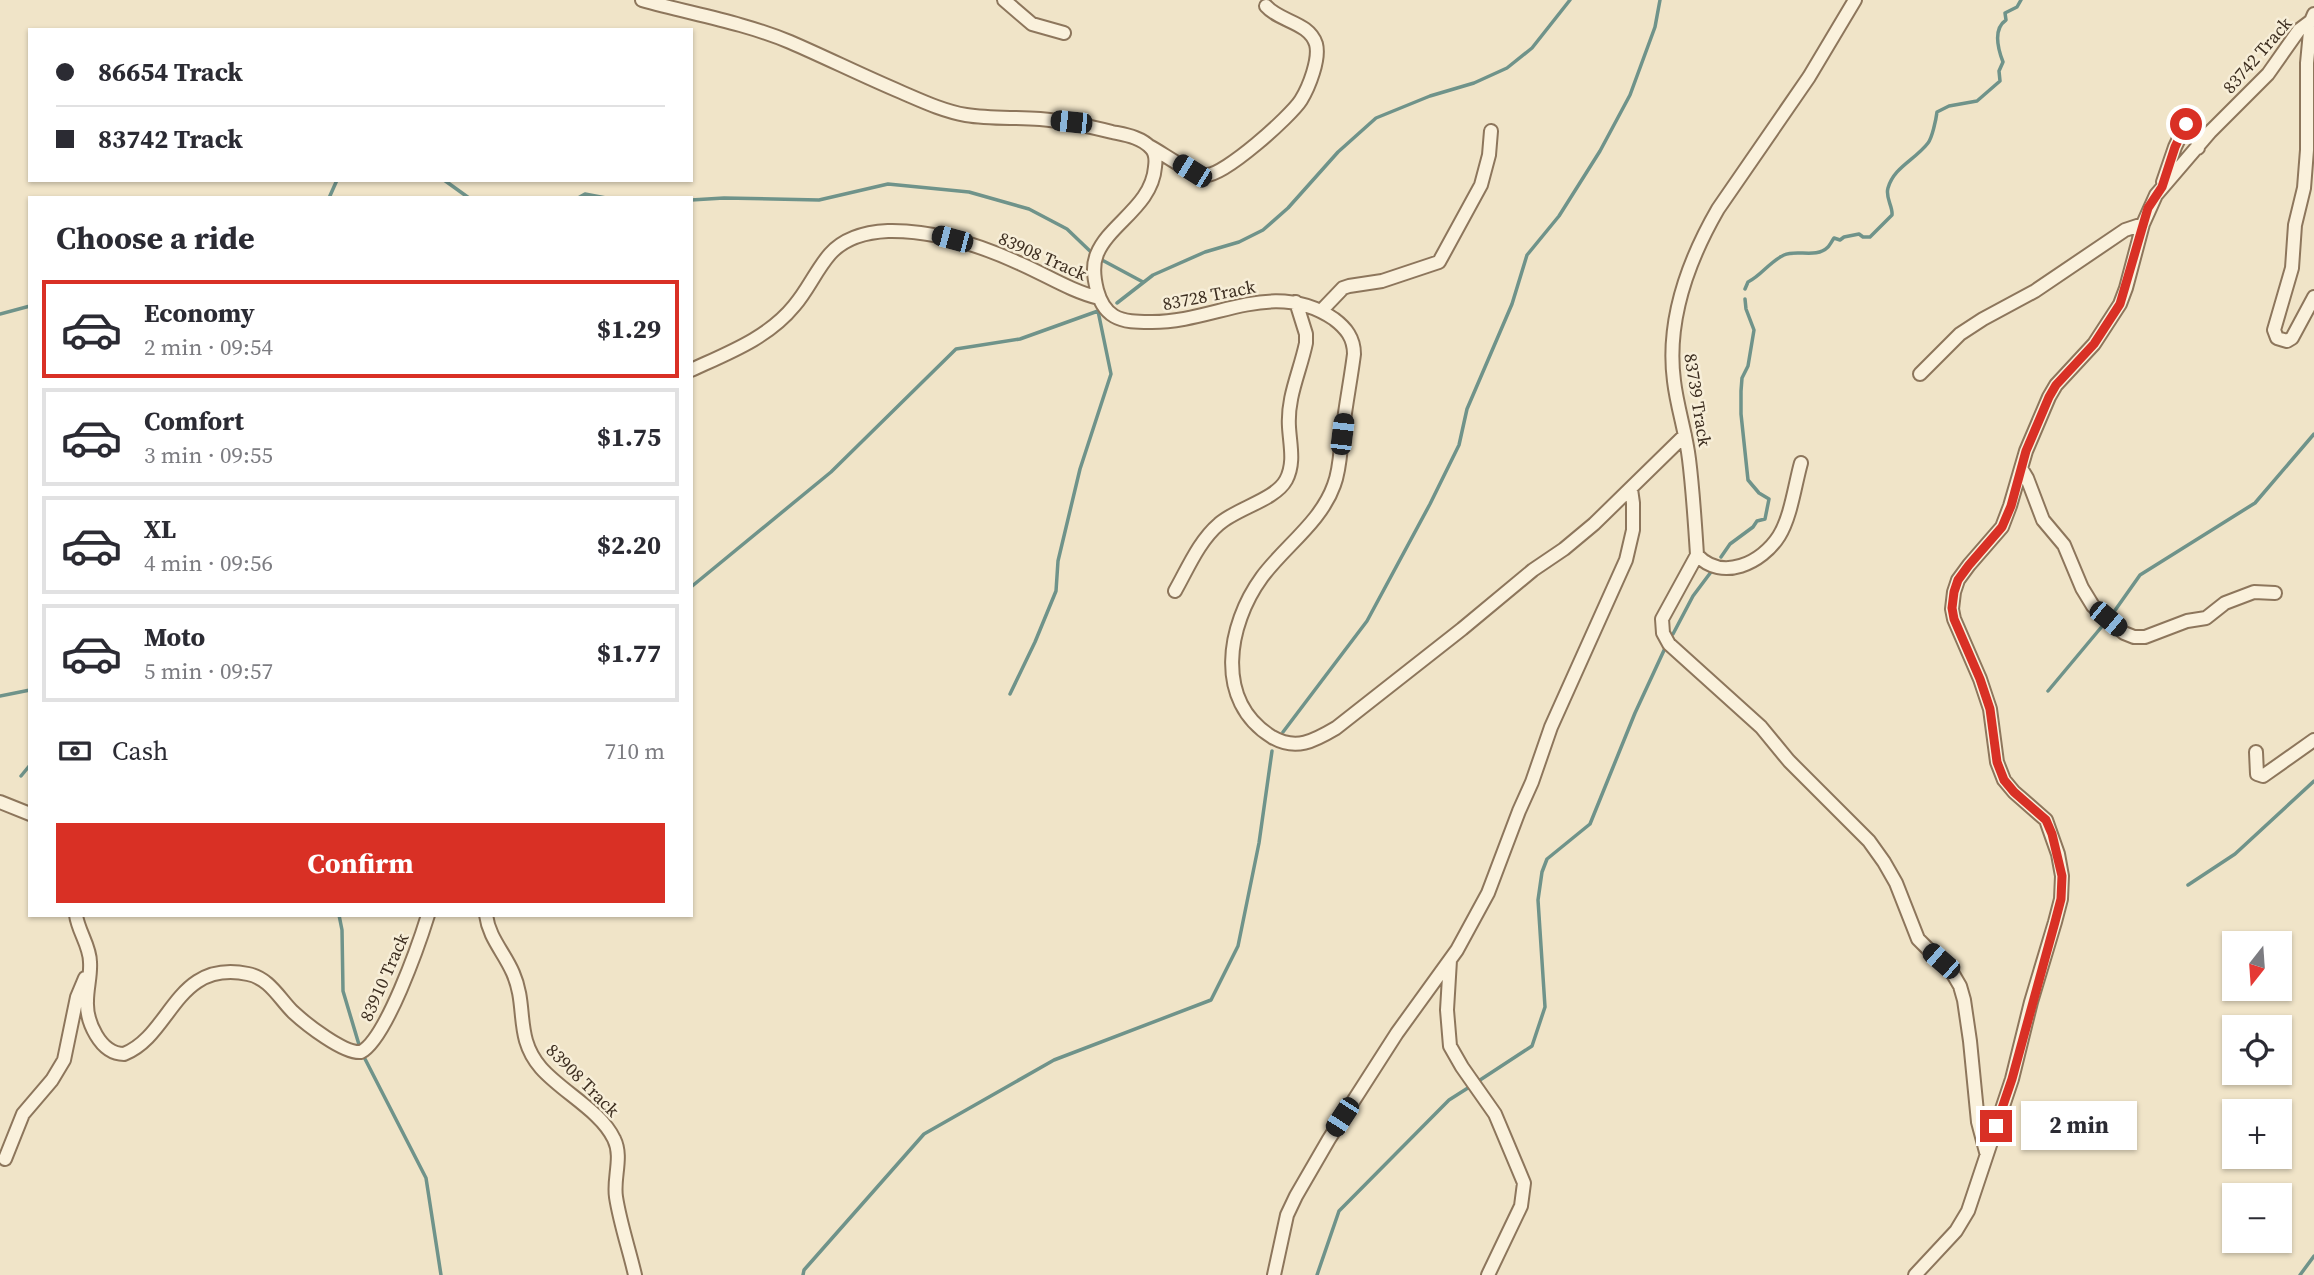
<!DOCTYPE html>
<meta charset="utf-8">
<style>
body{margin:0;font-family:"Source Serif 4",serif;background:#f7f7f7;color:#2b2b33;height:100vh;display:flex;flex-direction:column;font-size:26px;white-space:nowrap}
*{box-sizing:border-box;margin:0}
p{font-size:23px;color:#7c7c81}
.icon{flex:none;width:38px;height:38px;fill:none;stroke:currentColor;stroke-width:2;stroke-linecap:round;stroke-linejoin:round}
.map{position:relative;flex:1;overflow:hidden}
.details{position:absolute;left:28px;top:196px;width:665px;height:721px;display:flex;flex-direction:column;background:#fff;border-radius:0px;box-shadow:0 2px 5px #0004}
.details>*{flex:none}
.top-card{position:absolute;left:28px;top:28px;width:665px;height:154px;border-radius:0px;box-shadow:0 2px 5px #0004;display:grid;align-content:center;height:154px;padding:0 28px;background:#fff}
.needle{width:46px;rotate:197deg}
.controls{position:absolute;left:2222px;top:931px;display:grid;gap:14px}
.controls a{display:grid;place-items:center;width:70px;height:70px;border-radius:0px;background:#fff;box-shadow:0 2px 5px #0004;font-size:35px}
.end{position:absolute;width:32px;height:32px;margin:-16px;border:9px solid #d93025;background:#fff;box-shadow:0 0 0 4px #fff}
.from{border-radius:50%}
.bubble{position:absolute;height:49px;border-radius:0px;background:#fff;box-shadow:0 2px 5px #0004;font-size:23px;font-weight:700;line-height:49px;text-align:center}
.car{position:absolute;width:21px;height:42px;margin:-21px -10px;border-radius:9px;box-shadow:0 0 5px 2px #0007;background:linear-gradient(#222 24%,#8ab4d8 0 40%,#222 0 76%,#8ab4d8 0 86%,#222 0)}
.top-card b{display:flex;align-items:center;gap:24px;height:66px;font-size:26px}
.top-card b+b{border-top:2px solid #e1e1e2}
.top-card i{width:18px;height:18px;background:#2b2b33}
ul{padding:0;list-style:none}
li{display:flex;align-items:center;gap:21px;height:98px;margin:0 14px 10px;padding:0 14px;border:4px solid #e1e1e2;border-radius:0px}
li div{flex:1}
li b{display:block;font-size:26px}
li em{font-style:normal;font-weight:700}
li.current{border-color:#d93025}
li>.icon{width:63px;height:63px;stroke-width:1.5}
h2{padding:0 28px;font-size:32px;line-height:84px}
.pay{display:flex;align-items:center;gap:18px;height:77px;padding:0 28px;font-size:26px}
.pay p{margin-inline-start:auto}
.action{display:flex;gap:14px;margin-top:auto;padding:14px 28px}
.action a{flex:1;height:80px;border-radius:0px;background:#d93025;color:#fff;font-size:28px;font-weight:700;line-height:80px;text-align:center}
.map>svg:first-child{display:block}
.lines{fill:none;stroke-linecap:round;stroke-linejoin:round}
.stream{stroke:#6f938a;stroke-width:3.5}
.minor-casing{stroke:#8d765c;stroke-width:16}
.minor{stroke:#faf1dc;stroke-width:12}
.route{stroke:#d93025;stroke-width:9}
.labels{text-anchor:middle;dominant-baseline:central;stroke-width:5;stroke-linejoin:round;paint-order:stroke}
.street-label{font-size:18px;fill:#3d2e20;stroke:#f7eed8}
</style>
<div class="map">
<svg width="2314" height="1275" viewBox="0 0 2314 1275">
<rect width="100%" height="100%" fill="#f0e4c8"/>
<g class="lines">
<!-- stream -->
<path class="stream" d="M444 180 469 198
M329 198 337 180
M578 198 585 194 606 198
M691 200 724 198 819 200 888 184 969 192 1029 209 1067 229 1091 252
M1102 260 1143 282
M1745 289 1748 282C1762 275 1769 262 1784 255 1797 249 1816 259 1828 247 1830 245 1832 241 1834 238L1840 240 1844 237 1859 234 1863 237H1870L1892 215C1893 206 1885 198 1888 188 1894 167 1915 160 1928 143 1932 138 1936 120 1937 112L1949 106 1977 101 2000 81 1999 71 2003 62C1998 49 1993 29 2006 20L2005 13 2017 7 2021 0
M1117 303 1153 275 1205 252 1239 242 1263 230 1288 208 1338 152 1376 118 1430 96 1474 83 1507 68 1532 48 1570 0
M0 314 30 306
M1721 557 1730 544 1753 527 1757 521 1765 519 1769 499 1759 493 1748 480 1741 414V391L1742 378 1748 366 1754 330 1746 309 1745 299
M691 587 831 472 956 349 1020 339 1098 311 1111 374 1080 469 1058 561 1056 591 1035 642 1010 694
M2111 616 2140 575 2255 503 2314 434
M1673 634 1693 596 1711 572
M2048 691 2104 624
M0 696 30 690
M1283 732 1367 621 1430 504 1459 445 1467 409 1512 304 1527 255 1559 216 1600 151 1630 95 1655 27 1660 0
M21 776 30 765
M2188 885 2235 854 2314 781
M339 915 342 930 343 991 360 1048
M363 1055 426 1178 441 1275
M1477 1082 1532 1046 1545 1007 1538 900 1542 872 1547 859 1590 824 1635 713 1666 646
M803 1275 804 1270 924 1134 1054 1060 1211 1000 1238 946 1259 843 1272 751
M1317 1275 1339 1211 1449 1100 1471 1086
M2300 1275 2314 1256"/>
<!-- minor casing -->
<g class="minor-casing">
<path id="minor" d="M642 0C692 14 742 22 790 42 827 58 863 76 901 92 922 101 943 111 966 115 990 119 1015 117 1040 119 1065 121 1088 126 1112 132 1126 135 1141 137 1151 148 1156 153 1156 160 1155 167 1152 206 1109 224 1097 254 1092 266 1094 278 1097 290 1100 301 1104 310 1114 316 1124 322 1138 322 1150 322 1216 323 1272 277 1334 319 1346 328 1354 338 1354 354 1351 378 1346 403 1343 428 1340 447 1341 467 1334 485 1321 522 1285 546 1262 577 1227 625 1214 701 1272 737 1296 751 1314 741 1336 728L1462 629 1533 570 1564 549 1594 524 1685 435
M1004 0 1032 24 1064 33
M2311 21 2307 63V150L2304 188 2295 225 2292 268 2274 330 2277 338 2287 341 2292 338 2314 297
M1149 146C1163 153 1191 175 1206 175 1224 176 1291 116 1301 100 1309 87 1320 59 1316 44 1309 22 1280 22 1266 6
M2163 182 2175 147 2186 124 2190 123 2196 127 2198 148
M1321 311 1343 288 1349 286 1382 281 1439 262 1481 185 1489 155 1491 131
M691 370C728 353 768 338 794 306 808 290 816 270 830 254 845 237 867 232 888 231 934 230 980 245 1021 264 1048 276 1071 291 1099 298
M1920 374 1960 334 1983 319 2035 291 2125 230 2143 224
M1801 463C1795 484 1791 517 1779 536 1762 563 1722 582 1697 555 1695 523 1693 491 1689 459 1686 433 1677 407 1674 381 1666 320 1688 261 1718 209L1809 77 1855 0
M2021 468 2027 478 2043 520 2064 545 2082 588 2093 606 2124 633 2134 637H2145L2187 621 2206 618 2225 603 2254 592 2275 593
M1697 555 1662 619 1663 633 1669 644 1761 727 1789 761 1869 841 1884 862 1896 883 1918 939 1953 974 1960 986 1964 1000 1970 1041 1978 1122 1986 1152
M1175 591C1188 568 1199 541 1219 524 1237 508 1275 500 1286 480 1295 463 1290 445 1289 427 1287 397 1300 372 1306 343V334L1296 302
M2256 752 2257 774 2263 776 2314 740
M0 802 30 814
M76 915C78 931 90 946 90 962 91 975 87 988 87 1001 86 1021 100 1054 124 1054 172 1035 175 959 248 974 269 978 279 998 293 1012 306 1024 344 1054 361 1052 386 1039 419 944 428 915
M486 915C489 938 504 952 513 973 528 1007 514 1037 541 1068 562 1092 601 1111 614 1139 623 1157 613 1178 616 1197 620 1223 629 1249 635 1275
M1450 960 1447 1010 1450 1046 1462 1067 1495 1114 1524 1183 1521 1206 1488 1275
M5 1159 23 1114 52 1080 64 1060 77 997 85 978
M1274 1275 1287 1215 1296 1196 1329 1139 1397 1033 1457 950 1488 893 1519 811 1532 782 1551 727 1626 560 1633 530V503L1631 489
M1915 1275 1956 1231 1968 1211 2012 1079 2031 1002 2055 922 2061 899 2062 876 2058 854 2046 820 2014 792 2004 780 1997 762 1990 709 1980 679 1954 619 1952 609 1954 592 1958 580 1969 565 2002 527 2010 506 2026 451 2049 397 2056 385 2094 344 2120 304 2126 288 2143 224 2156 195 2210 132 2268 74 2299 30 2311 21 2314 14"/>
</g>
<!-- minor -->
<use href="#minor" class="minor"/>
</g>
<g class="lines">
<!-- route -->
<path class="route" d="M1996 1126 2012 1079 2055 922 2061 899 2062 876 2052 834 2046 820 2014 792 2004 780 1997 762 1990 709 1980 679 1954 619 1952 608 1954 592 1958 580 1969 565 2002 527 2011 506 2026 451 2049 397 2056 385 2094 344 2120 304 2148 208 2162 187 2175 147 2186 124"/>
</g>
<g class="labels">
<!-- street labels -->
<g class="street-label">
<text transform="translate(2257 55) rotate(-49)">83742 Track</text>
<text transform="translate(1043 256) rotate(24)">83908 Track</text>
<text transform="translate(1209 295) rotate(-11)">83728 Track</text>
<text transform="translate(1698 400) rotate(81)">83739 Track</text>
<text transform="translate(384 977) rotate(-66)">83910 Track</text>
<text transform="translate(583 1080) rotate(45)">83908 Track</text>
</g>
</g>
</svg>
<div class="controls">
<a><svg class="needle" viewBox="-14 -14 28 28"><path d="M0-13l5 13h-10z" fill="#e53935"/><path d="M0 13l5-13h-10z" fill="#7c7c81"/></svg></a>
<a><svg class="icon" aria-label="locate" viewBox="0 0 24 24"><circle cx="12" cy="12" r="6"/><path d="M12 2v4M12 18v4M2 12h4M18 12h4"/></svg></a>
<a>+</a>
<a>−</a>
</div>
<i class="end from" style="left:2186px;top:124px"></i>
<i class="end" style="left:1996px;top:1126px"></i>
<div class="bubble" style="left:2021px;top:1101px;width:116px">2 min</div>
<i class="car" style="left:1071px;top:122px;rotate:276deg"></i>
<i class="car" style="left:1192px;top:171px;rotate:302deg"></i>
<i class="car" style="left:952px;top:239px;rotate:285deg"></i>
<i class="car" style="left:1342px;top:434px;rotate:7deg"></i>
<i class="car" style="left:2108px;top:619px;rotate:130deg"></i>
<i class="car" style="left:1941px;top:961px;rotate:311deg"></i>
<i class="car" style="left:1342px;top:1117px;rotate:213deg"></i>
<div class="top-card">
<b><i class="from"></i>86654 Track</b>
<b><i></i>83742 Track</b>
</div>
<section class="details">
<h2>Choose a ride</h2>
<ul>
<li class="current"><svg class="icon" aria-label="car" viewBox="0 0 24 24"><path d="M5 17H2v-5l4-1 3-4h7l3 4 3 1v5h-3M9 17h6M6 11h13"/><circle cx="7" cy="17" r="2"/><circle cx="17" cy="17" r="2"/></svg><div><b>Economy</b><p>2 min · 09:54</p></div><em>$1.29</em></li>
<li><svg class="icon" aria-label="car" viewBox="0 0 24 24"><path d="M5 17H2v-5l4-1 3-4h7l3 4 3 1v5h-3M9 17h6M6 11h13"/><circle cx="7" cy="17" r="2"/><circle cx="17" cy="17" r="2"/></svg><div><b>Comfort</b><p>3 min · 09:55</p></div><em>$1.75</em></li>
<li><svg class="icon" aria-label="car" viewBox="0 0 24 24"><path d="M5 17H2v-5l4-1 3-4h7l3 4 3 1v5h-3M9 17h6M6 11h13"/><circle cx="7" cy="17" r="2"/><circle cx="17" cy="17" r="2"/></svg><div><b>XL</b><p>4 min · 09:56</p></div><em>$2.20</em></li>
<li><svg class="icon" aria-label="car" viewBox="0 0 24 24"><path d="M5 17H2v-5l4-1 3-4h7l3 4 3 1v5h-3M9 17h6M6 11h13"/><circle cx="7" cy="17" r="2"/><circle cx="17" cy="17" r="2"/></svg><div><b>Moto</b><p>5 min · 09:57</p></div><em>$1.77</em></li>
</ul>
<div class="pay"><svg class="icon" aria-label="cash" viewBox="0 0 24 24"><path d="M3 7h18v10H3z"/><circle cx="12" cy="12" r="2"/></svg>Cash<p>710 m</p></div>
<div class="action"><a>Confirm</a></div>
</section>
</div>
